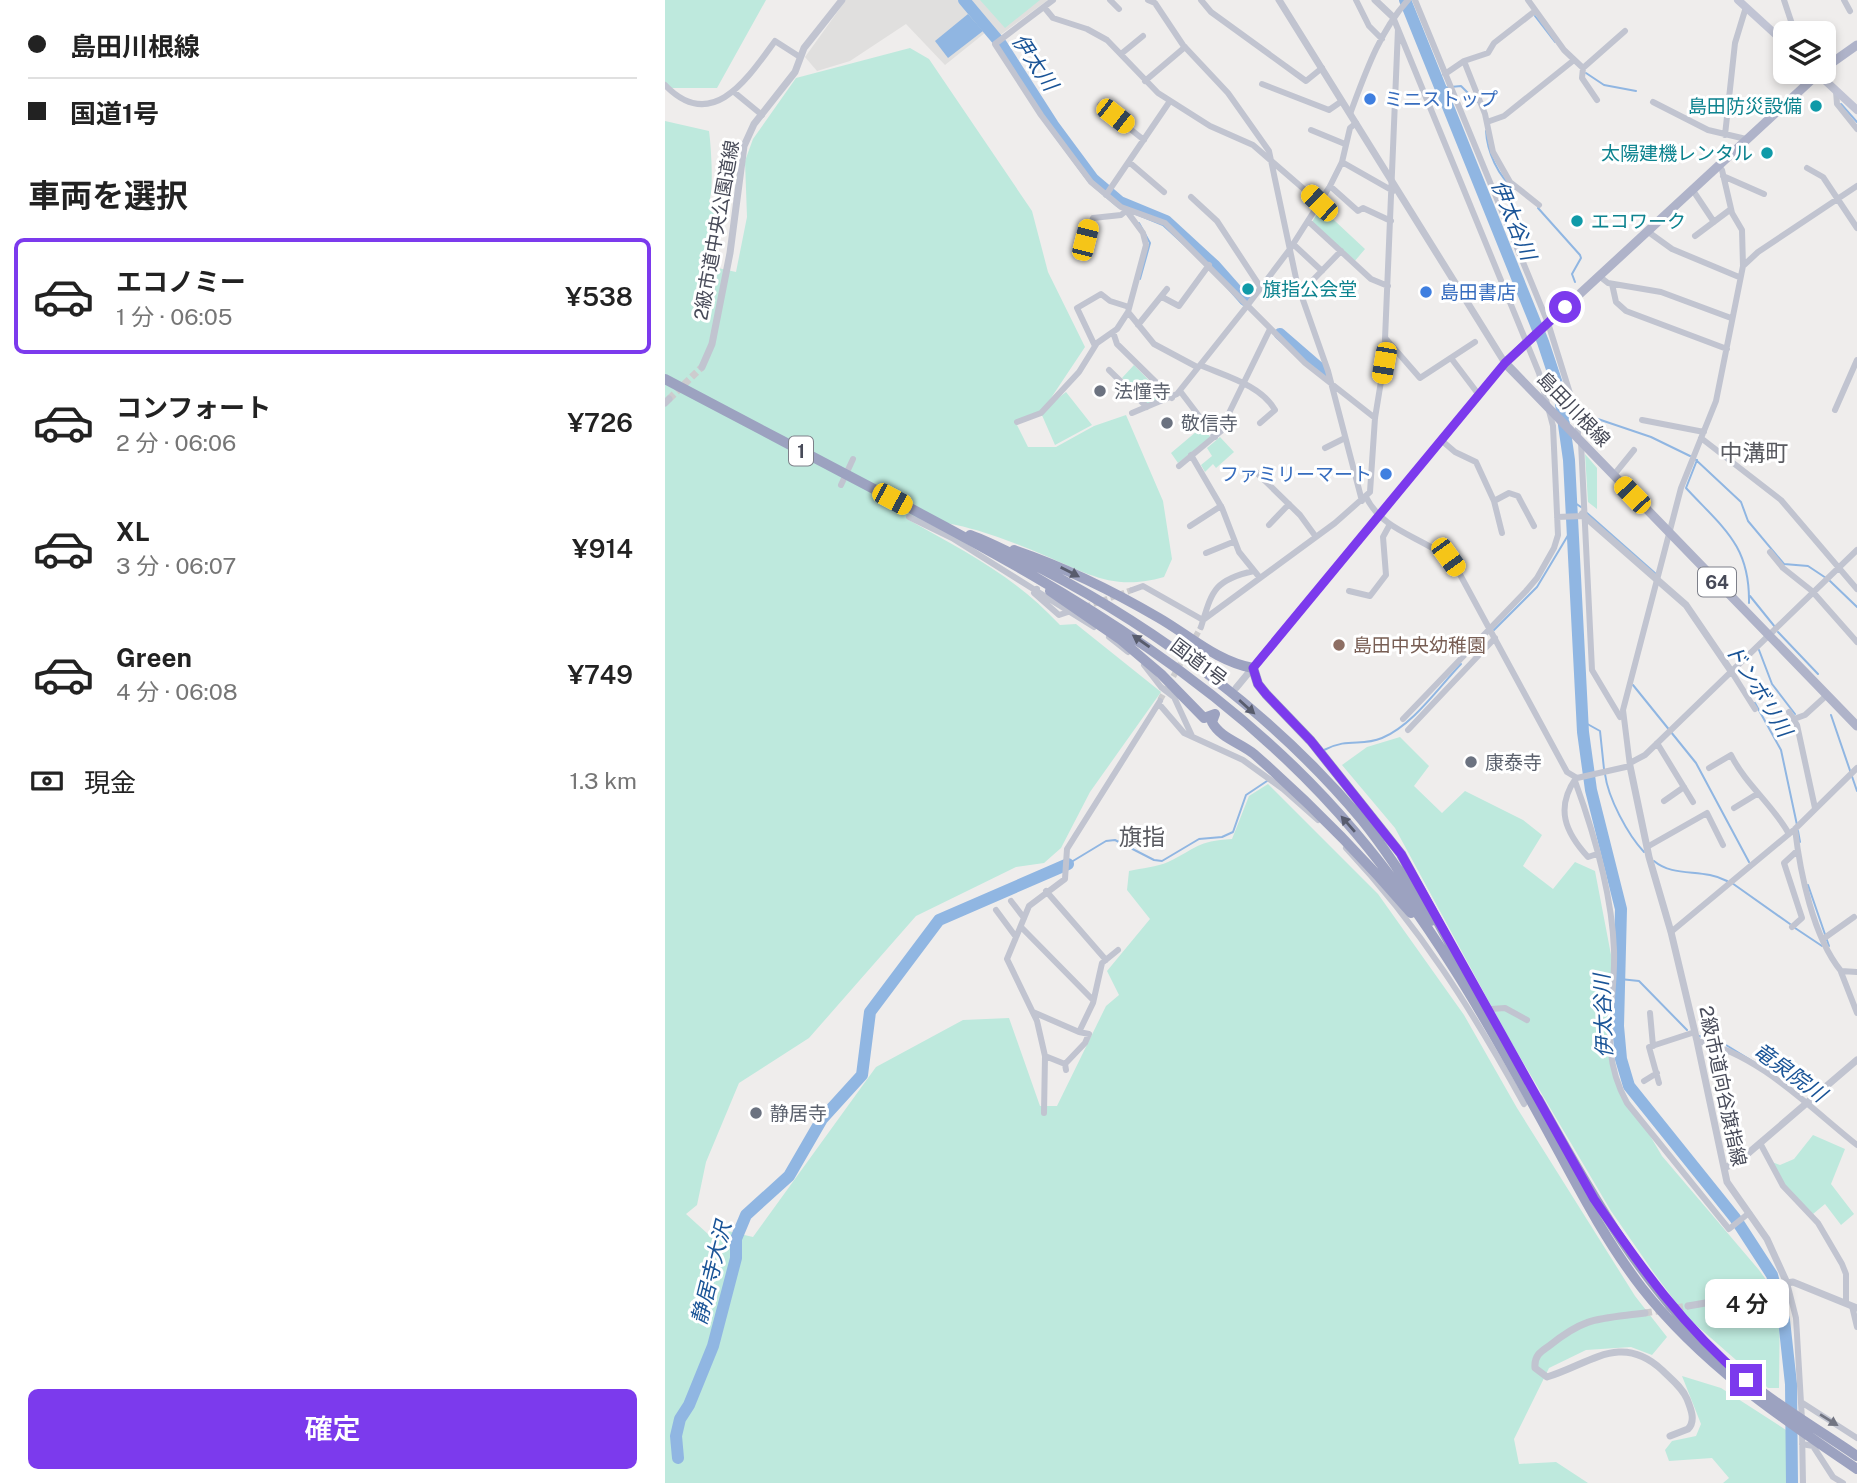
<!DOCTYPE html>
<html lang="ja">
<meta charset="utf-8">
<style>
body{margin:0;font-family:"Public Sans","Noto Sans JP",sans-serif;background:#f2f2f2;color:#222;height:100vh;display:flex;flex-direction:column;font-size:26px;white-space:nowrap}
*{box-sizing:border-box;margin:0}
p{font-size:23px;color:#767676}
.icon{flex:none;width:38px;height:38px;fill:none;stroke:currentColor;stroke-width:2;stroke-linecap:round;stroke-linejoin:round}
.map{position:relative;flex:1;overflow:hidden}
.sheet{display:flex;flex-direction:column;background:#fff;width:665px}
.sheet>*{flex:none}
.top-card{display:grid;align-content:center;height:154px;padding:0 28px;background:#fff}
.controls{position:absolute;left:1108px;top:21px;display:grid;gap:14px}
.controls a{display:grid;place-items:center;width:63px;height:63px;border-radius:10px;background:#fff;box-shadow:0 4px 10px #0003;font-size:35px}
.end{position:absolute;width:32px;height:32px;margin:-16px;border:9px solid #7c3aed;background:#fff;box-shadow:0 0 0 4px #fff}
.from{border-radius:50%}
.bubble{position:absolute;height:49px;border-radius:10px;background:#fff;box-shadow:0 4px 10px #0003;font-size:23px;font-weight:600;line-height:49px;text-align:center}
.car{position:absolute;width:21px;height:42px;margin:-21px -10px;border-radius:9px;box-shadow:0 0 5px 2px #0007;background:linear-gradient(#f5c518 24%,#345 0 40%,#f5c518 0 76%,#345 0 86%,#f5c518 0)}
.top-card b{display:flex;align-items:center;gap:24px;height:66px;font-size:26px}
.top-card b+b{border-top:2px solid #e0e0e0}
.top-card i{width:18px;height:18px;background:#222}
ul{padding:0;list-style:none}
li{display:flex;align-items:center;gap:21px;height:116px;margin:0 14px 10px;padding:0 14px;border:4px solid transparent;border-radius:10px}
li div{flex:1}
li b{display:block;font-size:26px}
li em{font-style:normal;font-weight:600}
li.active{border-color:#7c3aed}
li>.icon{width:63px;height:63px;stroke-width:1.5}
h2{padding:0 28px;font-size:32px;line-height:84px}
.pay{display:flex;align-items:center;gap:18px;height:77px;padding:0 28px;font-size:26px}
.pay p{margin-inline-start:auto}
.primary-button{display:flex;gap:14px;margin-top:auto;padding:14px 28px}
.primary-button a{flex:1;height:80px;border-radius:10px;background:#7c3aed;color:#fff;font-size:28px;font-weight:600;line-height:80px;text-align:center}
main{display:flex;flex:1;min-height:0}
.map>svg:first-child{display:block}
.education{fill:#e0dfde}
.green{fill:#bee9dd}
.water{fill:#90b6e2}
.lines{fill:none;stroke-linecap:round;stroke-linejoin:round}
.stream{stroke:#90b6e2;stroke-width:2}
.river{stroke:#90b6e2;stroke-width:12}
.minor-tunnel{stroke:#cdccce;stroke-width:6;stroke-dasharray:6 3;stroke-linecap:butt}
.tertiary-tunnel{stroke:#cdccce;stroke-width:7;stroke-dasharray:7 3.5;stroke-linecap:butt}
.minor{stroke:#c1c4d0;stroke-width:6}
.tertiary{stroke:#c1c4d0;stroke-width:7}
.secondary{stroke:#c1c4d4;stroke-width:8}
.primary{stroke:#afb3c9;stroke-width:9}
.trunk{stroke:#9ca2c0;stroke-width:10}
.oneway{fill:#585c6d}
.oneway2{fill:#727582}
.route{stroke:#7c3aed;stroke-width:9}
.shop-dot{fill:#3f7fe0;stroke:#fff;stroke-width:2.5}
.culture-dot{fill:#0f9aa8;stroke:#fff;stroke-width:2.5}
.worship-dot{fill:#6b7280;stroke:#fff;stroke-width:2.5}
.education-dot{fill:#8d6e63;stroke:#fff;stroke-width:2.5}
.labels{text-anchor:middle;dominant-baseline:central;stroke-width:6;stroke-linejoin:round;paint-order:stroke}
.shield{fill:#fff;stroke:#7e808a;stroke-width:2}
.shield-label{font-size:18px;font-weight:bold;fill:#474a58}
.shop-label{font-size:19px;fill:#366cbe;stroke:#fff;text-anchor:start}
.culture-label{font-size:19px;fill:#0d838f;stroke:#fff;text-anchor:end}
.street-label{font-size:19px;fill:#474a58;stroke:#fff}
.worship-label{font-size:19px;fill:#5b616d;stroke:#fff;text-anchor:start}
.education-label{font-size:19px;fill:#785e54;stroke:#fff;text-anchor:start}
.water-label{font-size:21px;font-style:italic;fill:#1a5497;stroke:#fff}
.quarter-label{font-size:23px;fill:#5a5b61;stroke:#fff}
</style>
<main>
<section class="sheet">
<div class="top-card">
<b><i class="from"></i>島田川根線</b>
<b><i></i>国道1号</b>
</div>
<h2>車両を選択</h2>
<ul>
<li class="active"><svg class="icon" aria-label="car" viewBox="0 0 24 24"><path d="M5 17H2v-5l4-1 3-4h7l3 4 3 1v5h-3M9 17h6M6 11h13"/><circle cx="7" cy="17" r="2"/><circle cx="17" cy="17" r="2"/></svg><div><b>エコノミー</b><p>1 分 · 06:05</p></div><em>¥538</em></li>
<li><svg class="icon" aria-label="car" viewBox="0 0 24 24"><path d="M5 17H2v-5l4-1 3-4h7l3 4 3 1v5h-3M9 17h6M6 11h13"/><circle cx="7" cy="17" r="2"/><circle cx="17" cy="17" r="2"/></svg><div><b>コンフォート</b><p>2 分 · 06:06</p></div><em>¥726</em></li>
<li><svg class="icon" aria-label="car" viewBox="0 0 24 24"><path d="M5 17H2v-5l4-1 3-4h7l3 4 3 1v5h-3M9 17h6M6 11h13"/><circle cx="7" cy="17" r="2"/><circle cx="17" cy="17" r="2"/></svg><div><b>XL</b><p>3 分 · 06:07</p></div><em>¥914</em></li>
<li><svg class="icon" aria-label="car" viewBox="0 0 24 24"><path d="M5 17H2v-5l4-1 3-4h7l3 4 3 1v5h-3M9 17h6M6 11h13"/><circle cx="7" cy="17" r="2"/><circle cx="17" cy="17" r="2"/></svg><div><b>Green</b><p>4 分 · 06:08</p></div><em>¥749</em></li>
</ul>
<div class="pay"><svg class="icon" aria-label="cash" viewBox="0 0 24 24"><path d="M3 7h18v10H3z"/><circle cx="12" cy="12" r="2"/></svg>現金<p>1.3 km</p></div>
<div class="primary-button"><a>確定</a></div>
</section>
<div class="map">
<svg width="1192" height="1483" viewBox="0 0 1192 1483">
<rect width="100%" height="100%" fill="#efedec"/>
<!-- education -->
<path class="education" d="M181 0H383L334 36 326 28 280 65 241 24 185 61 152 71 140 57Z"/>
<!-- green -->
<path class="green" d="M0 0H101L52 88H0Z
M315 0H375L340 28Z
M245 48 264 59 367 211 383 272 420 347 378 410 401 392 427 425 390 445 376 413 350 421 363 447H391L429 426 461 415 498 501 507 559 499 577C450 591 425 575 381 556 339 538 289 519 242 519 301 552 348 575 395 625L411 624 496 692 425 792 396 848 379 863 351 867 251 916 144 1038 74 1083 41 1162 32 1205 21 1214 43 1234 58 1230 88 1237 211 1067 298 1020 344 1018 375 1106H392L441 1006 454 995 442 971 485 919 462 890 464 871C477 868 492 867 503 862 533 848 531 841 567 839L584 796 603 784 713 894 799 1015 852 1108 970 1296 1002 1337 987 1355 966 1347 921 1350 884 1368 849 1439 854 1464 891 1462 923 1483H0V121L44 131C46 145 49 190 44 202L52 204 39 254 44 266 71 272 82 217 80 161 88 139 131 78Z
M656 208 700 249 689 262 647 222Z
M469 365 500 397 482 404 457 378Z
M538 426 546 438 513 463 506 453Z
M555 437 569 452 551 468 548 464 540 472 536 465 547 456 542 448Z
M920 454 932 468V509L923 502Z
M735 737 764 766 749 786 777 813 800 791 858 820 877 835 858 866 888 889 910 862 930 871 947 960 943 1026 954 1083 997 1156 1094 1270 1115 1299 1114 1388H1103L1022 1317 989 1273 946 1211 842 1035 730 828 677 765 702 747Z
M1148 1135 1180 1149 1166 1184 1189 1214 1176 1225 1160 1204 1148 1214 1122 1188 1104 1161 1115 1165 1129 1159Z
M1017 1376 1056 1388 1121 1430 1122 1483H1058L1064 1478 1047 1458 1004 1461 1000 1450 1007 1441 1031 1436 1036 1424Z"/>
<!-- water -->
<path class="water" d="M303 14 318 31 283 58 270 41Z"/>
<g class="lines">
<!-- stream -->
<path class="stream" d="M870 16 890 42
M921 73 939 85 971 91
M775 88 796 86 812 102
M1176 104 1192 122
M821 131C822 151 833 177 850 189
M873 208 915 255 916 258 907 274 910 282
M474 223 485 243 475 279
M896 407 908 410
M924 416 986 437 1025 456
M1030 459 1076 502 1083 521 1119 564 1143 566 1161 578
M1032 460 1021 488C1058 528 1085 545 1084 603
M907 501 916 507
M922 513 991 574
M1165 581 1192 607
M1085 596 1110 627
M829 630 872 587 908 527
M1113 632 1153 674
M1094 650 1107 684 1130 714
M968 685 1031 763 1084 862
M1090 703 1116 750 1132 825
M1166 715 1192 791
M917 721 935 731 939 769
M659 750C684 737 696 747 717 738 748 725 773 688 796 664
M940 774C943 798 963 835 979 852
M1133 831 1135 842
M989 861C1009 878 1038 868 1062 881
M403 864 441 841 450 840 489 860 497 861 534 839 557 837 568 832 581 795 602 781
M1067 883 1125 924
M1143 885 1164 946
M1130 928 1157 946
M955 979 974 981 1022 1030
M1034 1036 1061 1045 1110 1075"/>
<!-- river -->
<path class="river" d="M299 0 336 44 388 125 428 179 455 202 501 221 550 266 580 300
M740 0 878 342 894 390 904 460 918 732 926 790 956 909 953 1026 956 1059 964 1086 1070 1218 1107 1275 1119 1320 1126 1384 1127 1483
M615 334 660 373
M13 1458 11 1436 15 1419 24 1405 48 1346 71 1258V1239L81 1215 124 1176 157 1119 197 1075 205 1012 274 920 403 864"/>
<!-- minor-tunnel -->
<path class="minor-tunnel" d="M420 607 467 590
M495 700 536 627"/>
<!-- tertiary-tunnel -->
<path class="tertiary-tunnel" d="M4 399 37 367
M980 1313 1023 1306"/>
<!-- minor -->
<path class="minor" d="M388 0 330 44 376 115 426 182 456 207 500 223 640 363 710 418
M445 0 454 9
M483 0 490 3 518 45 563 93 604 151 632 283 663 371 697 501
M536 0 546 12 641 81 657 68
M691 0 704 26 717 39
M750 0 883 323 913 419V440
M863 0 899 50 918 68
M1119 0 1130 33
M1179 0 1185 11
M379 7 388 18 422 29 442 40 493 93 545 126 588 145 655 203
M728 17 874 373 888 426 893 535 889 548 872 578 861 591 738 719
M456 54 478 36
M799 61 820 114 828 152 845 182 874 205
M780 74 799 61 823 53 829 43 870 11
M480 81 520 47
M597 84 664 110 677 101
M0 85C47 134 83 78 110 41L135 57
M1171 91 1172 104 1192 129
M69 92 97 115
M932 100 917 78 918 68 960 31
M988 102 1043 130 1081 139
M435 105 479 140
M685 114C700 74 714 32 743 0
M822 122 839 116 909 60
M646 130 680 144
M1060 135 1070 43 1081 7
M464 162 499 192
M677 162 728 191
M1053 165 1057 170 1067 213 1077 230 1078 266
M1142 168 1158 177 1192 228
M1058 176 1099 194
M665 186 693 211 698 208 726 221
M1027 189 1049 222
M441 195 505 101
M526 197 552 221 596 288
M461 210 478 233 481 245 463 312 489 344 532 367
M643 221 706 279 723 286
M982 231 1007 249 1074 277
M1030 236 1066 209
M419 243 428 218 456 215 461 211
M628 244 657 271
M934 276 943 283 996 292 1066 318
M947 284 951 302 961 311 1062 349
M634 287 647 281 676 251
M497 297 514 306 544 265
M473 325 502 289
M448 332 452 344 507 398
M721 339 755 378 810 342
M430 346 412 308 436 294 445 301 464 307
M786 358 814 395
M535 365C560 376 596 385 610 410L595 423
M444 370 482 407
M515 391 550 437
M1170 410 1192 360
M467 413 512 394 582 306 625 249 665 186 677 162 685 128 691 123
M977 420 1039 432
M352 422 376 413 414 372 432 343 452 329 463 312
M1036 438 1116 500 1192 589
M776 440 790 452 811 462 829 501 837 533
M916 442 927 670 955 717
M660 448 680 438
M526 455 557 508 574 552 595 578
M514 466 561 427 564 413 605 329
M591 472 635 515 651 537
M948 476 969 450
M176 485 188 459
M701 497C721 537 768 537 792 569L902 772 912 778 965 766 958 710 1016 488 1051 401 1078 266 1093 252 1192 186
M829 501 844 493 853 496 869 526
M244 517 287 538 429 627
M892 517 918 516
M604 525 624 504
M525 526 556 506
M1105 552 1118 568 1147 591 1192 642
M541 553 568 542
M372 589 369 593 394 615 403 612
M467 590 478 586 538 620 670 523 705 492 710 418 719 363 733 29
M684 591 705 596 721 575 718 537 724 526
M536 627C547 592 548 580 589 571
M444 637 463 652
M479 665 496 687 509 697 527 736
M1066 671 1090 709
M494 704 519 733 578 760 618 789 653 820
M1124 712 1132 725 1150 808
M1129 719 1140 715 1162 695
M743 730 830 638
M992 743 1028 802
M965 763 980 755 1192 550
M1044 768 1066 755C1081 785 1108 805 1124 834
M911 778C890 808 900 832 923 857L932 854
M910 781C929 833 947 894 949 950 951 1006 932 1049 962 1103L1064 1229 1084 1213
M999 801 1019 787
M1069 808 1092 794
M1130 829C1135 872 1148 937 1176 971L1192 972
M982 847 1042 813 1058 845
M681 848C755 927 807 1010 859 1104
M381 891 441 960
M346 901 359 918
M331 910 351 937
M356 927 428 1000
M1127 927 1137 918 1119 863 1132 851
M1006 932 1130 829 1192 768
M1158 939 1189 917
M1176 972 1192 1013
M826 1009 840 1008 862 1020
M368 1012 414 1032
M985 1013 988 1046
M1032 1041C1093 1053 1144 1107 1192 1145
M380 1056 400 1064
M401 1070 400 1064 420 1043 424 1034 414 1032 428 1003 437 963 453 950
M979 1081 992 1073
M994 1083 984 1047 1030 1032
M379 1113 380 1056 372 1021 342 959 364 906 400 879 402 849 495 701
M1095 1143 1118 1186 1153 1223 1177 1264 1181 1274V1303
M1122 1283 1131 1318 1137 1420
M1187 1306 1192 1327
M1136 1402 1192 1438
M1137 1430 1138 1483
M1137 1444 1148 1446 1168 1477 1178 1483"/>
<!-- tertiary -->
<path class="tertiary" d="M710 0 728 17
M37 367 47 344 65 253 79 146 89 124 130 72 139 48 177 0
M0 403 4 399
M917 514 1021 605 1066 671
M571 688 840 363 614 0
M965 766 984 857 1006 932 1032 1041 1062 1182 1102 1239 1122 1283 1128 1282 1192 1308
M1061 1167 1073 1162 1192 1060
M1023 1306 1075 1297 1122 1283
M980 1313C934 1319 921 1316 884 1346 875 1352 869 1356 870 1368L882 1377C925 1364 956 1332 997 1370 1006 1379 1017 1387 1022 1399 1026 1409 1031 1421 1023 1429L1005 1436"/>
<!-- secondary -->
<path class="secondary" d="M1073 0 1120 43
M1151 72 1192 110"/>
<!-- primary -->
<path class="primary" d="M1158 69 1192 45
M1155 72 840 363 1192 726"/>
<!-- trunk -->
<path class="trunk" d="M0 379C81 422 162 464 243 507 408 594 568 687 690 832 764 919 820 1017 875 1117 907 1175 936 1235 977 1288 1036 1363 1113 1416 1192 1469
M305 535C330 544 353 557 377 569 496 631 611 717 697 820 723 852 745 887 766 921
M349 550C399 567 448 591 494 618 525 636 553 662 588 668L593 684 601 694 646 741 736 854 809 988
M385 591 456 640 496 674 539 718 550 714
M550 714 547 722C555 738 576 743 589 754 646 804 697 856 746 913
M873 1099C924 1190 976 1285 1053 1356 1095 1395 1145 1424 1192 1456"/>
</g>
<!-- one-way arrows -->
<defs><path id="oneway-solid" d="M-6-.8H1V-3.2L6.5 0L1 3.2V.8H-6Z" transform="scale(1.75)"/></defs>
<g class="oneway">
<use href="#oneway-solid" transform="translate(405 572) rotate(27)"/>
<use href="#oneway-solid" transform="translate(476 641) rotate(-145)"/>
<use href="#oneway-solid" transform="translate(582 707) rotate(42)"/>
<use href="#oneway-solid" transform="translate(683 824) rotate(-131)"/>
</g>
<use class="oneway2" href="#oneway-solid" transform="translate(1164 1420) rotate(32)"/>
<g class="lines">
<!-- route -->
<path class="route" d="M900 307 840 363 588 668 593 684 601 694 646 741 736 854 929 1199C975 1266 1019 1328 1081 1380"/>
</g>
<!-- markers -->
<g class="shop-dot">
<circle cx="705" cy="99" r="7"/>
<circle cx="761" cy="292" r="7"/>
<circle cx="721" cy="474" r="7"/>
</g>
<g class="culture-dot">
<circle cx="1151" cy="106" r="7"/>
<circle cx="1102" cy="153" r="7"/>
<circle cx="912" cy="221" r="7"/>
<circle cx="583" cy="289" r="7"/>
</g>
<g class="worship-dot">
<circle cx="435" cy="391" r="7"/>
<circle cx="502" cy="423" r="7"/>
<circle cx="806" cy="762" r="7"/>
<circle cx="91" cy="1113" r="7"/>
</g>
<circle class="education-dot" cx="674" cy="645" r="7"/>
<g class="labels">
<!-- shield labels -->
<g class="shield">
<rect x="124" y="436.5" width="24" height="29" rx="5"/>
<rect x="1033" y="567.5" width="38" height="29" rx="5"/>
</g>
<g class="shield-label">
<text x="136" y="451">1</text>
<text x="1052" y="582">64</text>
</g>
<!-- shop labels -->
<g class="shop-label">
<text x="719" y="99">ミニストップ</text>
<text x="775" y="292">島田書店</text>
<text x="707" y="474" text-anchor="end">ファミリーマート</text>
</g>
<!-- culture labels -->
<g class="culture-label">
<text x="1137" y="106">島田防災設備</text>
<text x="1088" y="153">太陽建機レンタル</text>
<text x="926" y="221" text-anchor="start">エコワーク</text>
<text x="597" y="289" text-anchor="start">旗指公会堂</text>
</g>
<!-- street labels -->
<g class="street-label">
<text transform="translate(51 230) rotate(-80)">2級市道中央公園道線</text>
<text transform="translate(909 409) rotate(46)">島田川根線</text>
<text transform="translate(534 662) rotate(37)">国道1号</text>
<text transform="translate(1058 1086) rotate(78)">2級市道向谷旗指線</text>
</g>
<!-- worship labels -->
<g class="worship-label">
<text x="449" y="391">法憧寺</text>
<text x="516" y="423">敬信寺</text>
<text x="820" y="762">康泰寺</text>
<text x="105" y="1113">静居寺</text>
</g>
<!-- education labels -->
<g class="education-label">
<text x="688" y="645">島田中央幼稚園</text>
</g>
<!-- water labels -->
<g class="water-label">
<text transform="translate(370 62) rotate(56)">伊太川</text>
<text transform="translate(849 220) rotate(68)">伊太谷川</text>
<text transform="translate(1094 690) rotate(58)">ドンボリ川</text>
<text transform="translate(938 1016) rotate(-92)">伊太谷川</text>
<text transform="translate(1125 1072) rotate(36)">竜泉院川</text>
<text transform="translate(46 1273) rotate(-76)">静居寺大沢</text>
</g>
<!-- quarter labels -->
<g class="quarter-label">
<text x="1089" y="452">中溝町</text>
<text x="477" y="836">旗指</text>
</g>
</g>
</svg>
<div class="controls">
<a><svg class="icon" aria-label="layers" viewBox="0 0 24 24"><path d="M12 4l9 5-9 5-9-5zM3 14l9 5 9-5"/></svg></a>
</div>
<i class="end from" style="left:900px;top:307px"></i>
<i class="end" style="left:1081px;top:1380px"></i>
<div class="bubble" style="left:1040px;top:1279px;width:84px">4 分</div>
<i class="car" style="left:450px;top:116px;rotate:128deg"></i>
<i class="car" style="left:654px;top:203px;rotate:314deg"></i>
<i class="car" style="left:420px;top:240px;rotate:14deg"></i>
<i class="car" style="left:719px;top:363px;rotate:190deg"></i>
<i class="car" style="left:967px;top:495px;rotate:316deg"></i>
<i class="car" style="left:227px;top:499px;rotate:118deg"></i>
<i class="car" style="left:783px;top:557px;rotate:144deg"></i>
</div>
</main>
